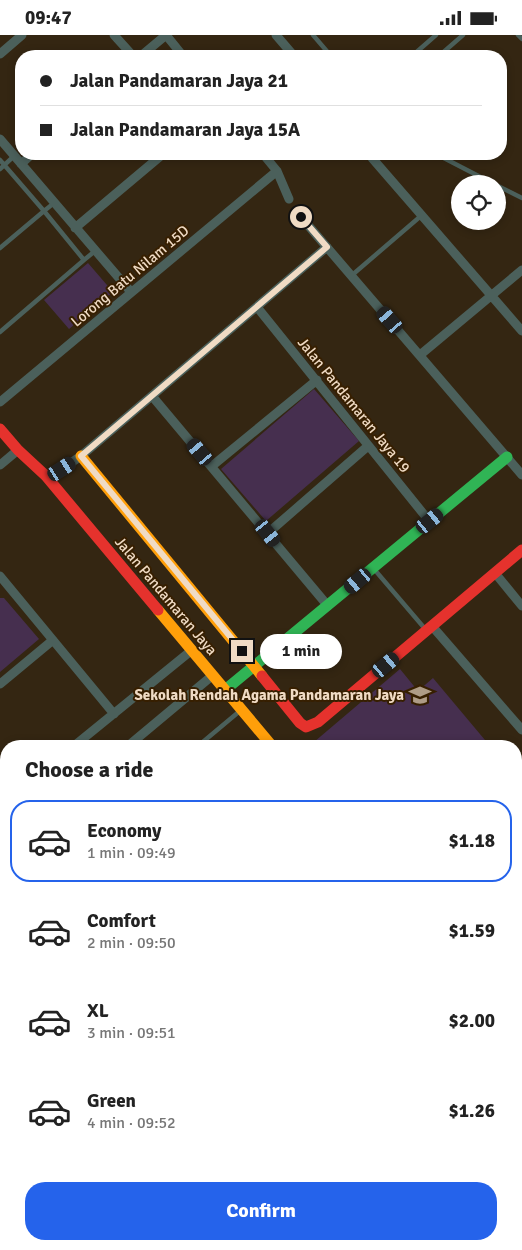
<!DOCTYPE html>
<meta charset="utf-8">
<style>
body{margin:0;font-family:Signika,sans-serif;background:#f6f6f6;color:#222;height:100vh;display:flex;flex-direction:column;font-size:19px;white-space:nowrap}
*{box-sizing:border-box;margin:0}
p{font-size:16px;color:#767676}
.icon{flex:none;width:28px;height:28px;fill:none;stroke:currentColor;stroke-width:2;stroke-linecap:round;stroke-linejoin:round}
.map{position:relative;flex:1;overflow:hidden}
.details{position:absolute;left:0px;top:705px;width:522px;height:510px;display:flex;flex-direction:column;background:#fff;border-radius:20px 20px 0 0;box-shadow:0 2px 8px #0003}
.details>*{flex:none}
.banner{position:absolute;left:15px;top:15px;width:492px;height:110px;border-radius:20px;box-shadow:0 2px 8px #0003;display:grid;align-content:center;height:110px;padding:0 25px;background:#fff}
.buttons{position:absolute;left:451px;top:140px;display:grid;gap:10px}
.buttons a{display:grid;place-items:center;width:55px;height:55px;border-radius:50%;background:#fff;box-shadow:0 2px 8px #0003;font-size:25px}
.end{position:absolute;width:22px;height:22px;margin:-11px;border:6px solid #f0dbc4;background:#111;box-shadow:0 0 0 2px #111}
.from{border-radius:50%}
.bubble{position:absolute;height:35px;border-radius:18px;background:#fff;box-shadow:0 2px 8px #0003;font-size:16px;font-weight:700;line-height:35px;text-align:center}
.car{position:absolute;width:15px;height:30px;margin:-15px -8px;border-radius:6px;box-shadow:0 0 4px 1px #0007;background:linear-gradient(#222 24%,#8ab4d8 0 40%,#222 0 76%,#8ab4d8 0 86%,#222 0)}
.banner b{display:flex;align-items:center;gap:18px;height:48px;font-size:19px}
.banner b+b{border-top:1px solid #e0e0e0}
.banner i{width:12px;height:12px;background:#222}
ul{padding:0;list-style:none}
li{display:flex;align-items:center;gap:15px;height:82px;margin:0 10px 8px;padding:0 15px;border:2px solid transparent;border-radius:20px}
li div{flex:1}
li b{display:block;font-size:19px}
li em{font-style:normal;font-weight:700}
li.current{border-color:#2563eb}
li>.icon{width:45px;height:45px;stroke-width:1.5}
h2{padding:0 25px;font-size:22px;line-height:60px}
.primary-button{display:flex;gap:10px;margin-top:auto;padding:10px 25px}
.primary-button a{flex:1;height:58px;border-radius:20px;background:#2563eb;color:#fff;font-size:20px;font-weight:700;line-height:58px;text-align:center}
.status{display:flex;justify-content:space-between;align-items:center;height:35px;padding:0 25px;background:#fff;direction:ltr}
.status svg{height:14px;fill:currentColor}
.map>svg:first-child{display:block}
.green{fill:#462f4f}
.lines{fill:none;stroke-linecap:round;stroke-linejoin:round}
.lane{stroke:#4b605b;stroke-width:4.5}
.street{stroke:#4b605b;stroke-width:9}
.fast{stroke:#30b455;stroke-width:11}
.slow{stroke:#ff9f0a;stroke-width:11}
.jam{stroke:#e5322d;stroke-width:11}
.route{stroke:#f0dbc4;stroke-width:6}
.labels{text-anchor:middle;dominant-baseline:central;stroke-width:4;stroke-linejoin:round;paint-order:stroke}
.street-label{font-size:15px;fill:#f0dbc4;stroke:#371f00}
.poi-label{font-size:15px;font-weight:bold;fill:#f0dbc4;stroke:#371f00;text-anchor:end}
</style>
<div class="status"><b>09:47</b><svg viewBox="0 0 49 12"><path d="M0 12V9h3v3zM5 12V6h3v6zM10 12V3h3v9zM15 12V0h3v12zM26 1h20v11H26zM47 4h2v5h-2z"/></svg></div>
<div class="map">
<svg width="522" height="1215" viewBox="0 0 522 1215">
<rect width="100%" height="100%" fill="#342612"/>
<!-- green -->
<path class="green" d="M88 228 113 257 69 294 44 265Z
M314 354 359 406 266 486 221 434Z
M0 563H4L39 604 0 637Z
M400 634 418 656 433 643 490 711H318L314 707Z
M6 993V1209H149L142 1215H0V998Z"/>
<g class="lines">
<!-- lane -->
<path class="lane" d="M313 0 331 21
M518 0 522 4
M412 21 436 0
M439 21 463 0
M436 119 494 149
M0 125 44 176 0 213
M0 134 14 121
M498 151 522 163
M84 225 95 216
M351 241 422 180
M0 297 84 225 44 176 54 168
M374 534 426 595
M198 711 241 675
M0 826 6 834
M516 1200 522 1196
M444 1211 447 1215
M499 1215 507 1209"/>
<!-- street -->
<path class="street" d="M114 0 133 21
M166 0 183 21
M276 0 294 21
M0 19 22 0
M141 21 166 0
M0 104 131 257
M263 119 277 136 289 164
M372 123 522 296
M21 129 32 119
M301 182 522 440
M75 193 163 119
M257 272 430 487
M420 320 522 235
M152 361 328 571
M0 367 277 136
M0 430 18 415
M212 431 317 345
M46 441 62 434 81 421 327 212
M268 498 368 411
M495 538 522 571
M0 541 114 679
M432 591 522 695
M0 649 53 605
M74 711 192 615
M128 711 213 640
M0 772 6 767
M516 821 522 816
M0 895 6 902
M0 927 6 934
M516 935 522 942
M516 1135 517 1136
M233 1209 238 1215
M339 1209 345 1215
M362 1215 369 1209"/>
<!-- fast -->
<path class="fast" d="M225 655 507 422"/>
<!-- slow -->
<path class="slow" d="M81 421 262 641
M158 575 272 711
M516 1004 522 1011"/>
<!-- jam -->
<path class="jam" d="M0 394 18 415 46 441 158 575
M262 641 300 688 306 692 318 687 522 515
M164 1215 172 1209"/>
</g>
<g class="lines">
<!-- route -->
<path class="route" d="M242 616 81 421 327 212 301 182"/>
</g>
<!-- icons -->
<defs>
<g id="school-bare" transform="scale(1.725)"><path d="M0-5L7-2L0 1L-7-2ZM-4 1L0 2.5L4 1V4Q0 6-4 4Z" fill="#ae9c86" stroke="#371f00" stroke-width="2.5" paint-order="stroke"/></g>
</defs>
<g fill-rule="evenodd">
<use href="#school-bare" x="420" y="660"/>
</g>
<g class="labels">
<!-- street labels -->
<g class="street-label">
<text transform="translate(130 241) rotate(-40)">Lorong Batu Nilam 15D</text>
<text transform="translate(354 370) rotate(51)">Jalan Pandamaran Jaya 19</text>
<text transform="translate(166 561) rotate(50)">Jalan Pandamaran Jaya</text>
</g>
<!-- poi labels -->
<g class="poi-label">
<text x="404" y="660">Sekolah Rendah Agama Pandamaran Jaya</text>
</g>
</g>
</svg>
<div class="buttons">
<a><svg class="icon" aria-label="locate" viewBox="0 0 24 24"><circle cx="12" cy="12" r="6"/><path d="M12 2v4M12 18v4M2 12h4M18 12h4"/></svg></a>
</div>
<i class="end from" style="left:301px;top:182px"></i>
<i class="end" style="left:242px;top:616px"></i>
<div class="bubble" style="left:260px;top:599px;width:82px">1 min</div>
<i class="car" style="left:390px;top:285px;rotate:319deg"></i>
<i class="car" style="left:200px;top:417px;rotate:320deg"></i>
<i class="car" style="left:62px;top:434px;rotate:57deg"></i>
<i class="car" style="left:430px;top:486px;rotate:51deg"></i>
<i class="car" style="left:268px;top:498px;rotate:141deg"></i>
<i class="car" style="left:358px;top:546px;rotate:230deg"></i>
<i class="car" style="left:386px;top:630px;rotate:50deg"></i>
<div class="banner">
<b><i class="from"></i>Jalan Pandamaran Jaya 21</b>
<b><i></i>Jalan Pandamaran Jaya 15A</b>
</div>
<section class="details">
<h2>Choose a ride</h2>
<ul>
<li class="current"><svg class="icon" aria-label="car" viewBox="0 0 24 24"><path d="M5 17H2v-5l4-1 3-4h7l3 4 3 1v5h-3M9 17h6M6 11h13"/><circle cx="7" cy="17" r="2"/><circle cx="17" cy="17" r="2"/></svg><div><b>Economy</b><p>1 min · 09:49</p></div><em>$1.18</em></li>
<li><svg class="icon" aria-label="car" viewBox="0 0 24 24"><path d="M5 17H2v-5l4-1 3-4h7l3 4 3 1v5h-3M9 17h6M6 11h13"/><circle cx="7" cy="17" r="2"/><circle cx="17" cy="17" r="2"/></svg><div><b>Comfort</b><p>2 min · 09:50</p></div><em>$1.59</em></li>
<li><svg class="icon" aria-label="car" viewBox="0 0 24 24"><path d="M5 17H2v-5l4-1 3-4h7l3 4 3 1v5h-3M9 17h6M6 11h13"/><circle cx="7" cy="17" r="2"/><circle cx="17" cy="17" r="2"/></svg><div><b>XL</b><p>3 min · 09:51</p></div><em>$2.00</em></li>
<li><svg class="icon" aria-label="car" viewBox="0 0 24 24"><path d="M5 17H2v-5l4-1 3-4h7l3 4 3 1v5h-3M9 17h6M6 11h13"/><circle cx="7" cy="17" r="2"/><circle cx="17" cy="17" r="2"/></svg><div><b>Green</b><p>4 min · 09:52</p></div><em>$1.26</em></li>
</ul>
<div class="primary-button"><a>Confirm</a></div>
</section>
</div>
